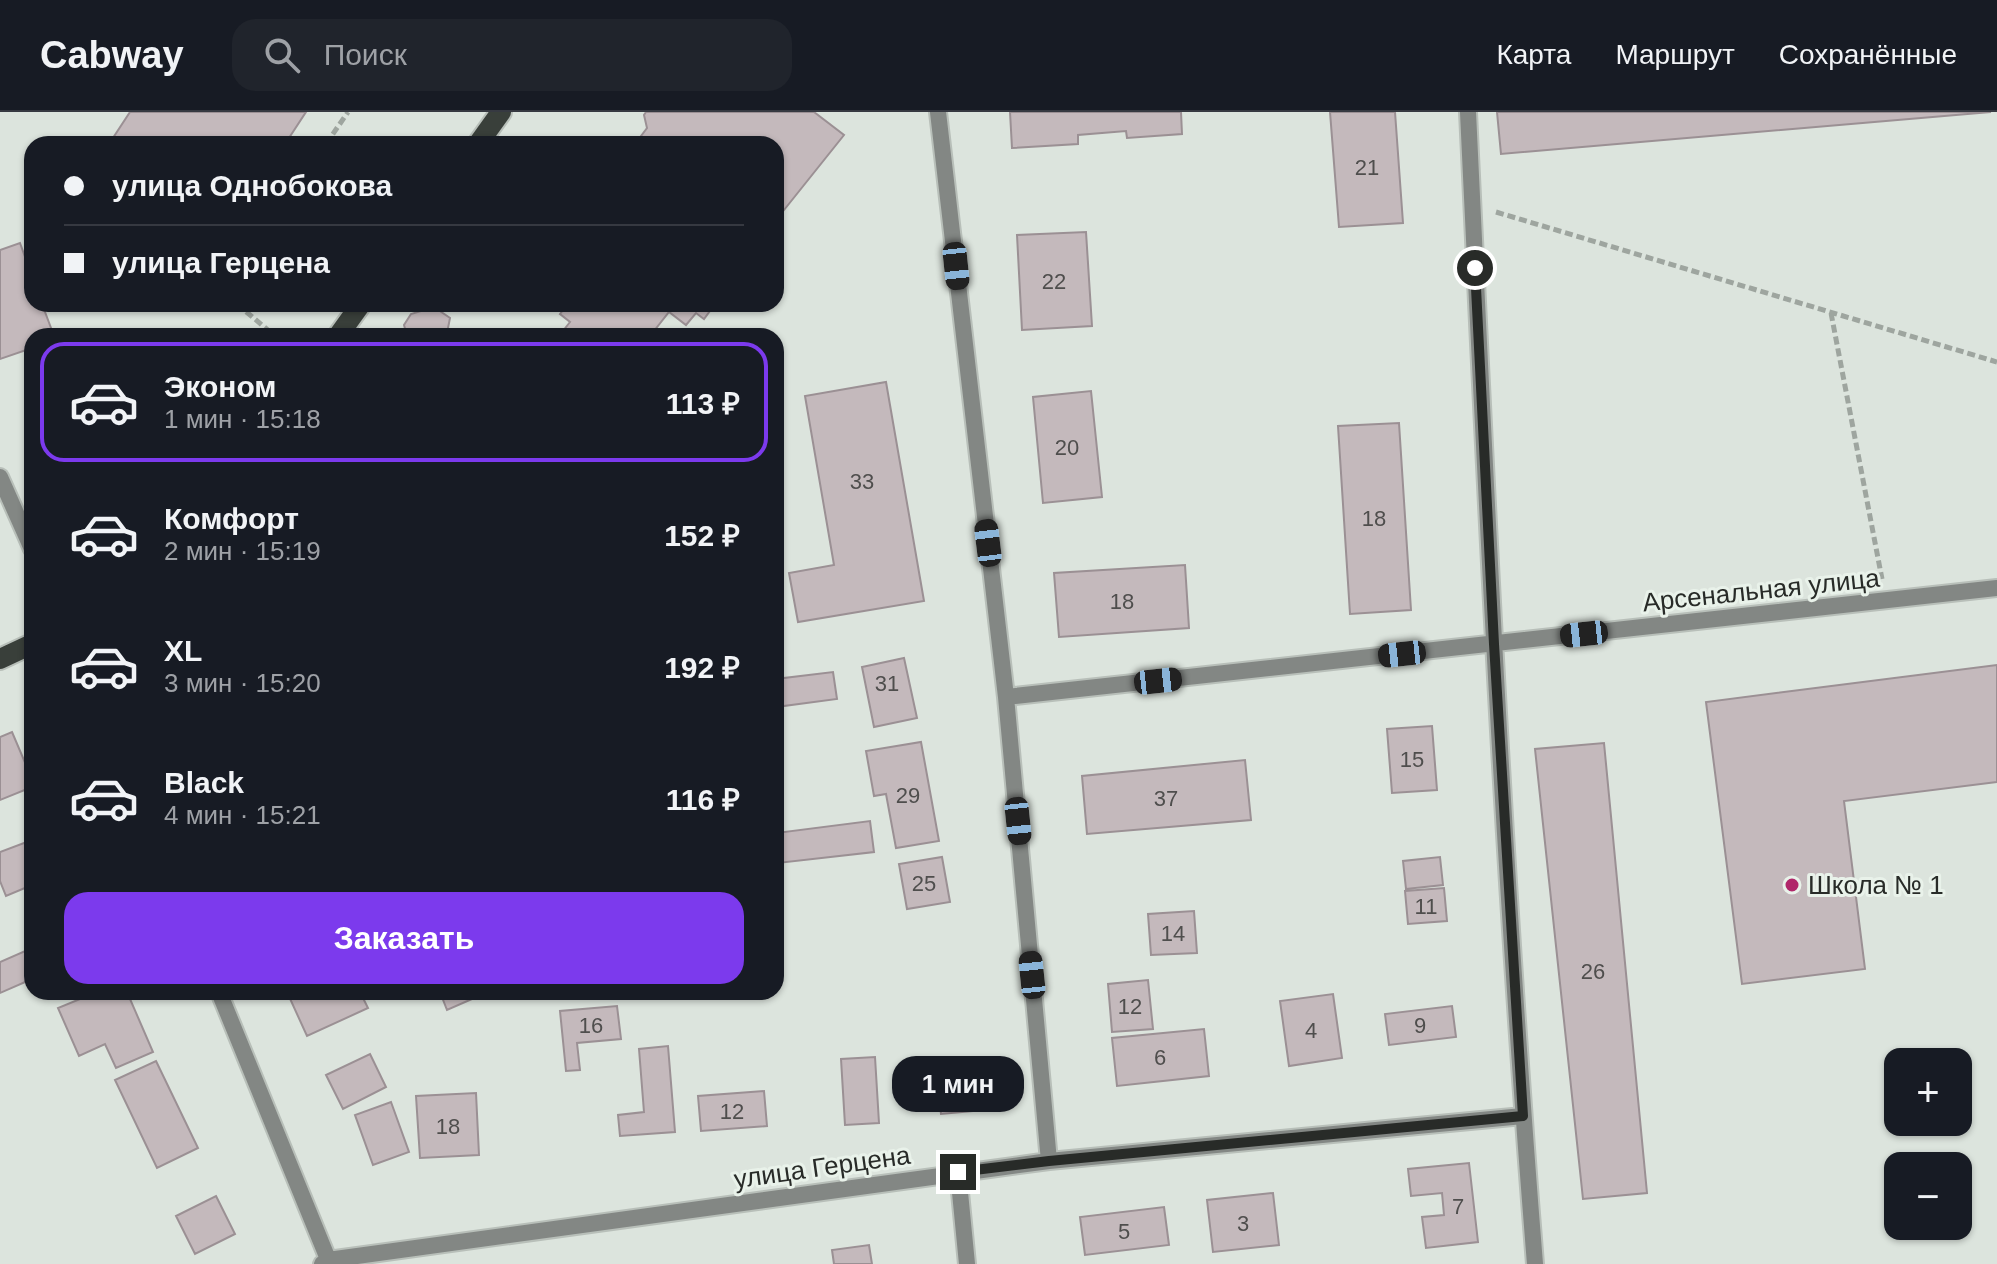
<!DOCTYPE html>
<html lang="ru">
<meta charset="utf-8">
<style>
body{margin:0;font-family:Helvetica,sans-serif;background:#20242c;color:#f1f3f6;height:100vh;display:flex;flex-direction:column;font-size:30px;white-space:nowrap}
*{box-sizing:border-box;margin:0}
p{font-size:26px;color:#9ea1a6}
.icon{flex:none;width:44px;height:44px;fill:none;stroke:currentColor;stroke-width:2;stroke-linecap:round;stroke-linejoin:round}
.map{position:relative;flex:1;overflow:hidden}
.sheet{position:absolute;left:24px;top:216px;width:760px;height:672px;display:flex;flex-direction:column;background:#171b24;border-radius:24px;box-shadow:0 2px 6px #0004}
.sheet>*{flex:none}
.banner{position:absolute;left:24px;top:24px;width:760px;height:176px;border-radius:24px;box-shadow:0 2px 6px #0004;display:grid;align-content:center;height:176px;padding:0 40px;background:#171b24}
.buttons{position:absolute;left:1884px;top:936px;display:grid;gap:16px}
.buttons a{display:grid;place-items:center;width:88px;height:88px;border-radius:16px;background:#171b24;box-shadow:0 2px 6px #0004;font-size:40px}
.end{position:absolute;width:36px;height:36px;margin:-18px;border:10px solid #282b28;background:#fff;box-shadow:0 0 0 4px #fff}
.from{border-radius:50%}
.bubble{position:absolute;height:56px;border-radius:24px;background:#171b24;box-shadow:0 2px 6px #0004;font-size:26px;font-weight:700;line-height:56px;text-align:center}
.car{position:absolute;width:24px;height:48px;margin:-24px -12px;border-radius:10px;box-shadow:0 0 6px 2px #0007;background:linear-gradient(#222 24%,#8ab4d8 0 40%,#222 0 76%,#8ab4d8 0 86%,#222 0)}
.banner b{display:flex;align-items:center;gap:28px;height:76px;font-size:30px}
.banner b+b{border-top:2px solid #363941}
.banner i{width:20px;height:20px;background:#f1f3f6}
ul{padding:14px 0 0;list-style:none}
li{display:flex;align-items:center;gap:24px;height:120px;margin:0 16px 12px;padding:0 24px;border:4px solid transparent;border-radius:24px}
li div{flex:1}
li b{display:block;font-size:30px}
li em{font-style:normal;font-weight:700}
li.current{border-color:#7c3aed}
li>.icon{width:72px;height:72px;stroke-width:1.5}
.button{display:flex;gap:16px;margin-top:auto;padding:16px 40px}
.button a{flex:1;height:92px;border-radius:24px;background:#7c3aed;color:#fff;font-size:32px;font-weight:700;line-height:92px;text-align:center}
header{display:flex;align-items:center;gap:48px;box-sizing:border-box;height:112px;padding:0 40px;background:#171b24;border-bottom:2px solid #363941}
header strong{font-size:38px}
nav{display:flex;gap:44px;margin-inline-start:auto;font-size:28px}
.search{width:560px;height:72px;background:#20242c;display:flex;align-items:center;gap:20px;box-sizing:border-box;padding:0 28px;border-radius:24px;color:#9ea1a6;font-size:30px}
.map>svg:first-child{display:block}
.building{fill:#c4b9bc;stroke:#9b9094;stroke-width:2}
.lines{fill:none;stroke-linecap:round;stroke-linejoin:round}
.street-casing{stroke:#b8bfb9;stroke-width:20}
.primary-casing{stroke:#b8bfb9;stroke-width:24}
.path{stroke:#9ea59f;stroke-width:5;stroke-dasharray:8 4;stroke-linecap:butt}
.street{stroke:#838784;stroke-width:16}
.primary{stroke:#393f3a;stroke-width:20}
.route{stroke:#282b28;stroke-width:10}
.poi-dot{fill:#b0276a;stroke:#e9f2ea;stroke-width:3}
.labels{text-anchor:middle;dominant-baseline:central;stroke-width:6;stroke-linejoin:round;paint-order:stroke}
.number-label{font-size:22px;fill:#4f4e4d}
.street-label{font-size:26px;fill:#282b28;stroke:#e9f2ea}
.poi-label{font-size:26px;fill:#282b28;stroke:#e9f2ea;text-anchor:start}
</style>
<header>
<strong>Cabway</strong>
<div class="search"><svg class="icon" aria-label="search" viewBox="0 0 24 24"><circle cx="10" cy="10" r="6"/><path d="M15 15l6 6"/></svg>Поиск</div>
<nav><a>Карта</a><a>Маршрут</a><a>Сохранённые</a></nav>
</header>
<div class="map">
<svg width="1997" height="1152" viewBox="0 0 1997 1152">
<rect width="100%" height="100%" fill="#dce4dd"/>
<!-- building -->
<path class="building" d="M130 0H306L285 32H109Z
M646 0H814L844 23 776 108V32H635L647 16 644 3Z
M1010 0H1181L1182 22 1127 26 1126 19 1078 23V32L1012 36Z
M1330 0H1395L1403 111 1339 115Z
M1497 0H1991L1501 42Z
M1086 120 1092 214 1022 218 1017 123Z
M20 131 32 164V192H42L54 224H32V236L0 247V138Z
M568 192H715L704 207 696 201 686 213 669 200 650 224H559L570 210 560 202Z
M434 195 450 206 448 216 459 224H407L404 213 411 202Z
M886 270 924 489 798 510 789 461 834 453 805 284Z
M1091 279 1102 385 1043 391 1033 285Z
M1399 311 1411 498 1350 502 1338 314Z
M1185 453 1189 516 1059 525 1054 461Z
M904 546 917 606 874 615 862 555Z
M1997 553V670L1844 689 1865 857 1742 872 1706 590Z
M833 560 837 587 776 595V567Z
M1432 614 1437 678 1392 681 1387 617Z
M12 620 32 667V675L0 688V625Z
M921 630 939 729 896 736 886 682 874 684 866 639Z
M1604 631 1647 1081 1583 1087 1535 637Z
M1245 648 1251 708 1087 722 1082 664Z
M870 709 874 740 778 751 776 721Z
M32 728V773L6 784 0 769V740Z
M942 745 950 790 907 797 899 752Z
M1440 745 1443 773 1406 777 1403 749Z
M1444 776 1447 809 1408 812 1405 779Z
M1194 799 1197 841 1151 843 1148 802Z
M32 836V867L0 881V850Z
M1148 868 1153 917 1112 920 1108 872Z
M97 880H127L153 940 116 956 105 932 79 944 58 896Z
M287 880H360L368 896 307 924Z
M440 880H488L447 898Z
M1333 882 1342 946 1289 954 1280 889Z
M617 894 621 927 577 931 580 958 566 959 560 899Z
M1452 894 1456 925 1389 933 1385 902Z
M1204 917 1209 964 1117 974 1112 926Z
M668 934 675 1020 620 1024 618 1003 644 1000 639 937Z
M370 942 386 975 343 997 326 963Z
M875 945 879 1011 845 1013 841 947Z
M156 949 198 1036 157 1056 115 968Z
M977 950 983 998 941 1002 935 955Z
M764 979 767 1014 701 1019 698 984Z
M476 981 479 1043 420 1046 416 984Z
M391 990 409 1040 373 1053 355 1003Z
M1469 1051 1478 1130 1426 1136 1422 1105 1444 1103 1442 1081 1411 1084 1408 1057Z
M1273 1081 1279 1133 1213 1140 1207 1088Z
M216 1084 235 1122 195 1142 176 1104Z
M1164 1095 1169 1133 1085 1143 1080 1105Z
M869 1133 872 1152H834L832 1138Z"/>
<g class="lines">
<!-- street casing -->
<g class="street-casing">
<path id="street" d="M938 0 1006 585 1049 1049
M1468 0C1486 384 1504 769 1535 1152
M0 365 32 437
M1006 585 1997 476
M219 880 330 1152
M958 1060 967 1152
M322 1152 328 1148 1049 1049 1523 1004"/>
</g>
<!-- primary casing -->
<g class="primary-casing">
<path id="primary" d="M478 32 501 0
M338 224 361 192
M0 547 32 532"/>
</g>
<!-- path -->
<path class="path" d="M326 32 348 0
M1496 100 1997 250
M237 192 275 224
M1831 201 1882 467"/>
<!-- street -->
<use href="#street" class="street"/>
<!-- primary -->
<use href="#primary" class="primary"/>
</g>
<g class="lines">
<!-- route -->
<path class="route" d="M958 1060 1049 1049 1523 1004 1494 532 1475 156"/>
</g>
<!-- markers -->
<circle class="poi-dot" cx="1792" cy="773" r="8"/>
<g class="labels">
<!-- number labels -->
<g class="number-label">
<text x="1367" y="55">21</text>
<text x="1054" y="169">22</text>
<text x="1067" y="335">20</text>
<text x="862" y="369">33</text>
<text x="1374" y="406">18</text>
<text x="1122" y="489">18</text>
<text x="887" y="571">31</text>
<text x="1412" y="647">15</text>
<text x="908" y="683">29</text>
<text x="1166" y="686">37</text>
<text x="924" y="771">25</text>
<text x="1426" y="794">11</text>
<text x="1173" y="821">14</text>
<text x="1593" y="859">26</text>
<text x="1130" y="894">12</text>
<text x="591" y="913">16</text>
<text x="1420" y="913">9</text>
<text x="1311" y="918">4</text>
<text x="1160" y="945">6</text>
<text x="732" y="999">12</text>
<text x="448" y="1014">18</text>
<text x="1458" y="1094">7</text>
<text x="1243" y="1111">3</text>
<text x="1124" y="1119">5</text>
</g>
<!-- street labels -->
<g class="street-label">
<text transform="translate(1761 478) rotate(-6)">Арсенальная улица</text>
<text transform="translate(822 1055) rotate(-8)">улица Герцена</text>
</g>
<!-- poi labels -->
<g class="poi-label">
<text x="1808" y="773">Школа № 1</text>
</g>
</g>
</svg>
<div class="buttons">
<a>+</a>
<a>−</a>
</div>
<i class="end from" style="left:1475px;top:156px"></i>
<i class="end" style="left:958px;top:1060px"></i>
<div class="bubble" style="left:892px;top:944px;width:132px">1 мин</div>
<i class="car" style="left:956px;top:154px;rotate:174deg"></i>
<i class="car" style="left:988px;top:431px;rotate:353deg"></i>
<i class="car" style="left:1584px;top:522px;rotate:264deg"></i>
<i class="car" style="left:1402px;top:542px;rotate:264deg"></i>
<i class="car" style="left:1158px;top:569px;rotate:84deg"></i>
<i class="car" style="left:1018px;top:709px;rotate:174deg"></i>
<i class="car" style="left:1032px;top:863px;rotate:354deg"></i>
<div class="banner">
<b><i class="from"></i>улица Однобокова</b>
<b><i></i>улица Герцена</b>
</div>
<section class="sheet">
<ul>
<li class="current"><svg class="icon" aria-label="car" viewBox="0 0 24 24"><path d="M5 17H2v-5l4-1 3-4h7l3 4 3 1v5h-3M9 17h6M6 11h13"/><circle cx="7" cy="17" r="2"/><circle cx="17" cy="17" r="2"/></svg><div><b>Эконом</b><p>1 мин · 15:18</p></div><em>113 ₽</em></li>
<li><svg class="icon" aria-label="car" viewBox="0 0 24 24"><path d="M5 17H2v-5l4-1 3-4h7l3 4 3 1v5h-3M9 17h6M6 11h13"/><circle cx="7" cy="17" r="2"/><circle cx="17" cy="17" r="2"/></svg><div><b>Комфорт</b><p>2 мин · 15:19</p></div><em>152 ₽</em></li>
<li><svg class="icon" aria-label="car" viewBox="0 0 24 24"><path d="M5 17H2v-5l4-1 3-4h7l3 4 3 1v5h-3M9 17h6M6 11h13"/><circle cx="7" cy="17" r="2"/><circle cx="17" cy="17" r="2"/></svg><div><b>XL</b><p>3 мин · 15:20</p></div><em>192 ₽</em></li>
<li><svg class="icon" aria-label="car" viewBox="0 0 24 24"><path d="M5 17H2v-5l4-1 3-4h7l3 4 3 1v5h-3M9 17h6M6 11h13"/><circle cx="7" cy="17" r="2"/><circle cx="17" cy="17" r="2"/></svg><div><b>Black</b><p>4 мин · 15:21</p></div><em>116 ₽</em></li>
</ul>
<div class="button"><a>Заказать</a></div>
</section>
</div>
